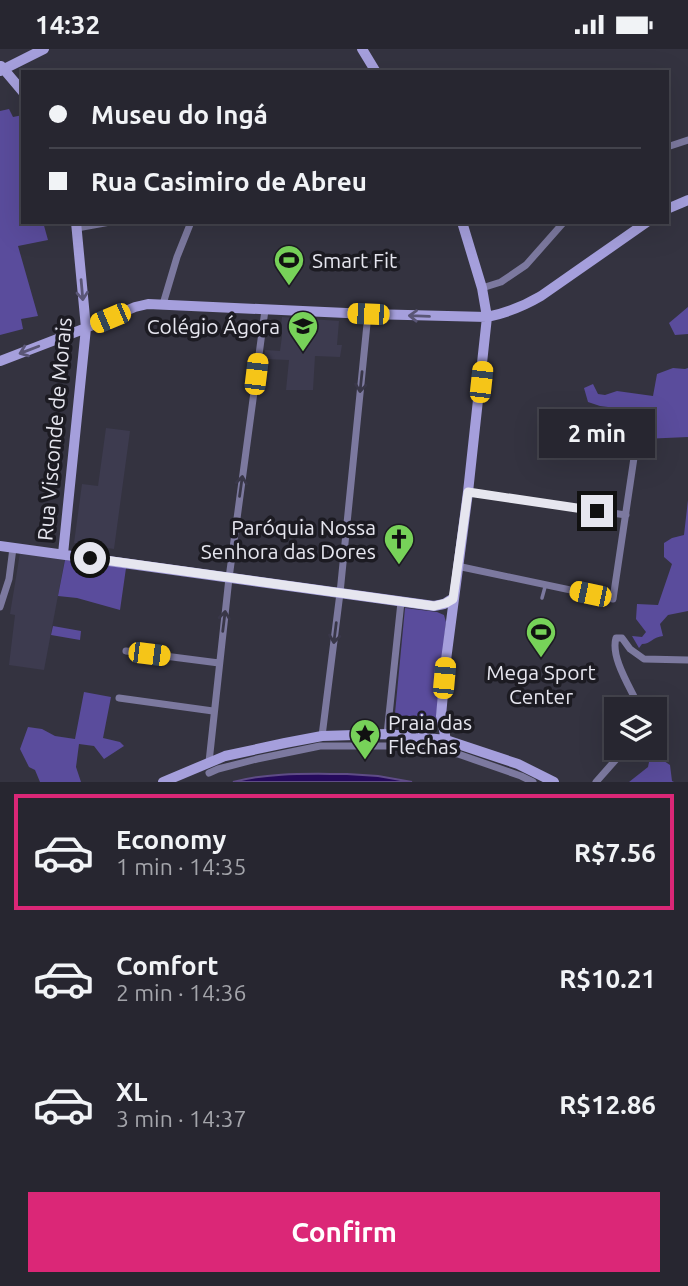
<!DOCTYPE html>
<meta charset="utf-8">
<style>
body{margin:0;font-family:Ubuntu,sans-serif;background:#2f2e38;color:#f1f3f6;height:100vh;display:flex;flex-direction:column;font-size:26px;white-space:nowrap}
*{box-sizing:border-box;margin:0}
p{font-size:23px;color:#a4a5ab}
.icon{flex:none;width:38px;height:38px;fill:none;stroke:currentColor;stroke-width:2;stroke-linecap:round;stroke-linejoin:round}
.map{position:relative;height:733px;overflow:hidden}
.details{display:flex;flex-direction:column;background:#272630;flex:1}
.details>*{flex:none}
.guide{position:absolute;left:21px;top:21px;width:648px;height:154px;border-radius:0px;box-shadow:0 7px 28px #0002,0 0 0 2px #43434c;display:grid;align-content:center;height:154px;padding:0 28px;background:#272630}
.fabs{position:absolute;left:604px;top:648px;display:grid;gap:14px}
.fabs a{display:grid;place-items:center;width:63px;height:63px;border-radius:0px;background:#272630;box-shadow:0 7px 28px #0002,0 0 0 2px #43434c;font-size:35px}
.end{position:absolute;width:32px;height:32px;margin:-16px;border:9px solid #e6e6ef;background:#111;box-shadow:0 0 0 4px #111}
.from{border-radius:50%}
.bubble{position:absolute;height:49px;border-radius:0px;background:#272630;box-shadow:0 7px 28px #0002,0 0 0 2px #43434c;font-size:23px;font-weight:600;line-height:49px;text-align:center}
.car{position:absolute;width:21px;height:42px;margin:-21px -10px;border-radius:9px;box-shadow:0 0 5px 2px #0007;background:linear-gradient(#f5c518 24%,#345 0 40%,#f5c518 0 76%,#345 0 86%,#f5c518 0)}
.guide b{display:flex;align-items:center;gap:24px;height:66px;font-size:26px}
.guide b+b{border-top:2px solid #43434c}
.guide i{width:18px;height:18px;background:#f1f3f6}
ul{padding:12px 0 0;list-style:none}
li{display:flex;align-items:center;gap:21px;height:116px;margin:0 14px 10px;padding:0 14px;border:4px solid transparent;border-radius:0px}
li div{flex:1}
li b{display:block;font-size:26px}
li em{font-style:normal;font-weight:600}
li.selected{border-color:#db2777}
li>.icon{width:63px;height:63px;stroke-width:1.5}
.cta{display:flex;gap:14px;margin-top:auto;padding:14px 28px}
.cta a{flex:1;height:80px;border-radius:0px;background:#db2777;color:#fff;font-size:28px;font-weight:600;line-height:80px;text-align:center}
.status{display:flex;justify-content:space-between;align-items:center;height:49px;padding:0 35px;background:#272630;direction:ltr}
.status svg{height:19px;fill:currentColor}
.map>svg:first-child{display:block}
.built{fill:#3d3b4f}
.green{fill:#5a4c9c}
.water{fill:#250a5b;stroke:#5f4c87;stroke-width:2}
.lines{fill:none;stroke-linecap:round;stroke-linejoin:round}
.lane{stroke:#7c799f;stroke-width:3.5}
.street{stroke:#7c799f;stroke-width:7}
.secondary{stroke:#a59fdc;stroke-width:10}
.oneway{stroke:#5a5676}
.oneway2{stroke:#393748}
.route{stroke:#e6e6ef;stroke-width:9}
.labels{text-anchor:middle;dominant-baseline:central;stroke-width:7;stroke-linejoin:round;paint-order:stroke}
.poi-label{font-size:21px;fill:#e6e6ef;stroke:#1c1b22;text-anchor:start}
.street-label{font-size:21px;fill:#e6e6ef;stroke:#1c1b22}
</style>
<div class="status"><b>14:32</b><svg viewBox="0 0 49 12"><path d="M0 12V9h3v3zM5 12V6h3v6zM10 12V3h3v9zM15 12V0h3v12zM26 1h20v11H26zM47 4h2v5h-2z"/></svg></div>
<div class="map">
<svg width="688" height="733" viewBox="0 0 688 733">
<rect width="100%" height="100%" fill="#343340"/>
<!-- built -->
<path class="built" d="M282 268 339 272 337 296H342L340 308 315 307 313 341H286L289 311 264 310 265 301 280 302 282 287 280 286Z
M106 379 130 382 114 500 74 494 82 435 98 437Z
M20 504 65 509 44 621 9 616 15 566 10 565Z"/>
<!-- green -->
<path class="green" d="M9 60 13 68 23 66V173H43L48 191 18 197 38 267 21 270 23 280 0 286V62Z
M688 258V285L675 286 669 274Z
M673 319 685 320 688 319V388L643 390 641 400H631L630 409H609L616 359 600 357 588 353 584 339 593 335 598 345 605 346 617 342 653 347 657 325Z
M688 451V562L668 566 660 575 663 587C652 588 651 595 642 595L639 599 632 587 642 588 646 583 636 570 637 555 658 556 672 515 664 508V494L672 489 684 486Z
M65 511 126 519 120 561 77 549 58 547Z
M405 559 437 563 444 566 446 573 436 671 432 676 426 677 394 675Z
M53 577 81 582 80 591 51 586Z
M84 643 111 648 103 689 120 693 124 697 104 710 94 697 79 695 76 718 81 733H40L35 721 29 718 20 700 28 678 42 680 55 687 75 690Z
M663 702 664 712 670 716 672 732 674 733H629L648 718 649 713 653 710 651 704Z"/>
<!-- water -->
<path class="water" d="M347 725 378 727 412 733H233C270 723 309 725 347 725Z"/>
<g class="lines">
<!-- lane -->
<path class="lane" d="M542 549 545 538"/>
<!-- street -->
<path class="street" d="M667 98 688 91
M77 179 110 173
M482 239 501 233 526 216 564 173
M163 255 177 208 191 173
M468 443 626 466
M457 517 613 550 635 402
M0 558 9 530 13 499
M126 602 219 614
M119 649 213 662
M640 660C632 641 610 609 616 589H622L630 600 644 610 688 611
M387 685 401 553
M322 687 340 544 368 265
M209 713 229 529 265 261
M209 724 218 720 257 710 320 697H418L458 705 521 727 533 733
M596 733 627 698"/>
<!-- secondary -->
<path class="secondary" d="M362 0 376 23
M1 17 23 43
M0 22 44 0
M667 160 688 151
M0 312 86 279 135 258 148 255 368 265 487 268C507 264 524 257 541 247L647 173
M0 497 434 557 444 555 452 550
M63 505 86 279 76 173
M446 691 441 667 446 611 468 443 487 268 482 239 462 173
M163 733 225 707 285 694 322 687 387 685 446 691 518 715 554 733"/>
</g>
<!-- one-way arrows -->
<defs><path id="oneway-shaft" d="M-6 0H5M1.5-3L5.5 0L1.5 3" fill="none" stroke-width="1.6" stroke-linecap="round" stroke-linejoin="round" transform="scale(1.75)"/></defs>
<g class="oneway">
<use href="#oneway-shaft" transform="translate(82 241) rotate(85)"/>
<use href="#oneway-shaft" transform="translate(419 267) rotate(-178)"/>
<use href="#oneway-shaft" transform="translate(29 301) rotate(159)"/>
</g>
<g class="oneway2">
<use href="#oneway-shaft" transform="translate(361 333) rotate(96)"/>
<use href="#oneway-shaft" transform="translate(241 437) rotate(-82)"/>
<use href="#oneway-shaft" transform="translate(224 572) rotate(-83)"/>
<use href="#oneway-shaft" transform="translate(335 584) rotate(97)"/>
</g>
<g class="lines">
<!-- route -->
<path class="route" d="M90 509 434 557 446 554 453 550 468 443 597 462"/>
</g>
<!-- icons -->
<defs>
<g id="stadium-pin" transform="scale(1.575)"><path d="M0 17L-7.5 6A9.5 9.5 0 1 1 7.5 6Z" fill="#77d259" stroke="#1c1b22"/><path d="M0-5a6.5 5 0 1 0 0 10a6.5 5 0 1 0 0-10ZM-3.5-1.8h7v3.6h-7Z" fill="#111"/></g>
<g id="school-pin" transform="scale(1.575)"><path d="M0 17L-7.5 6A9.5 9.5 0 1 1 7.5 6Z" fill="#77d259" stroke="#1c1b22"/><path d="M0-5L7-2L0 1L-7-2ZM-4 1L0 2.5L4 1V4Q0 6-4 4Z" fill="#111"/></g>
<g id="church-pin" transform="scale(1.575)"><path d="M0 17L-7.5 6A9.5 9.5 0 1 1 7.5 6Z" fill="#77d259" stroke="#1c1b22"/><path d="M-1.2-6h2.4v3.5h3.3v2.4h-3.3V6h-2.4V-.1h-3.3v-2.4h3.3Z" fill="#111"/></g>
<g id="sight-pin" transform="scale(1.575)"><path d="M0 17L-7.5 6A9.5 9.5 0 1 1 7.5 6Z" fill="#77d259" stroke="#1c1b22"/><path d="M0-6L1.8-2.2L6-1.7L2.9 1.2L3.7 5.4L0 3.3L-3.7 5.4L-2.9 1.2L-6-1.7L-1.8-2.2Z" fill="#111"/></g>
</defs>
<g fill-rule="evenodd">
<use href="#stadium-pin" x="289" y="211"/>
<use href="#school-pin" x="303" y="277"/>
<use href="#church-pin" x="399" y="490"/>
<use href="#stadium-pin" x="541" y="583"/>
<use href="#sight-pin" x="365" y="685"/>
</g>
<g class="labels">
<!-- poi labels -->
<g class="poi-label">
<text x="312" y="211">Smart Fit</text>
<text x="280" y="277" text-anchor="end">Colégio Ágora</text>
<text x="376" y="478" text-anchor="end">Paróquia Nossa<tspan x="376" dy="24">Senhora das Dores</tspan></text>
<text x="541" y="623" text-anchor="middle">Mega Sport<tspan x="541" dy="24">Center</tspan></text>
<text x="388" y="673">Praia das<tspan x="388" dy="24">Flechas</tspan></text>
</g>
<!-- street labels -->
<g class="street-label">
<text transform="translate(54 380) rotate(-85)">Rua Visconde de Morais</text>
</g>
</g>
</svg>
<div class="fabs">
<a><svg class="icon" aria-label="layers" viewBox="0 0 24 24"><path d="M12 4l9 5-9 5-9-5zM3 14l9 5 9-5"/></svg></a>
</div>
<i class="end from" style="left:90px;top:509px"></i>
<i class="end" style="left:597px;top:462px"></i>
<div class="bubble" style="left:539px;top:360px;width:116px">2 min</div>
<i class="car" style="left:368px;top:265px;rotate:272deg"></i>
<i class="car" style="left:110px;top:269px;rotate:247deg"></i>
<i class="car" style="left:256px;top:325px;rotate:7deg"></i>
<i class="car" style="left:481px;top:333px;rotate:6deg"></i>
<i class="car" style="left:590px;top:545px;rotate:282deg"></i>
<i class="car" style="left:149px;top:605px;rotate:97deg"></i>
<i class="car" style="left:444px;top:629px;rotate:5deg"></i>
<div class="guide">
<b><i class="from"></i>Museu do Ingá</b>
<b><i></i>Rua Casimiro de Abreu</b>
</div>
</div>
<section class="details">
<ul>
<li class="selected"><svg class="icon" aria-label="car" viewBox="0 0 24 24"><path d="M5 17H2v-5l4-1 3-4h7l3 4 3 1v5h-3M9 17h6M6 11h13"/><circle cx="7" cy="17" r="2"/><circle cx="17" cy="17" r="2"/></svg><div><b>Economy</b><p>1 min · 14:35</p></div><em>R$7.56</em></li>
<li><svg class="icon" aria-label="car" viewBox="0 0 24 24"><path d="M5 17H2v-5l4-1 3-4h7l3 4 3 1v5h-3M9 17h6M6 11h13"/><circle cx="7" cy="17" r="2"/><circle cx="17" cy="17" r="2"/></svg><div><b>Comfort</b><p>2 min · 14:36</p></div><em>R$10.21</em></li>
<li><svg class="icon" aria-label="car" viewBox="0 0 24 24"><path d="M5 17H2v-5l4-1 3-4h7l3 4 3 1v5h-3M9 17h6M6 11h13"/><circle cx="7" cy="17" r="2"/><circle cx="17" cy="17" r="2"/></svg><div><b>XL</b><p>3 min · 14:37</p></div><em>R$12.86</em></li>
</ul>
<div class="cta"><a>Confirm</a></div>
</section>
